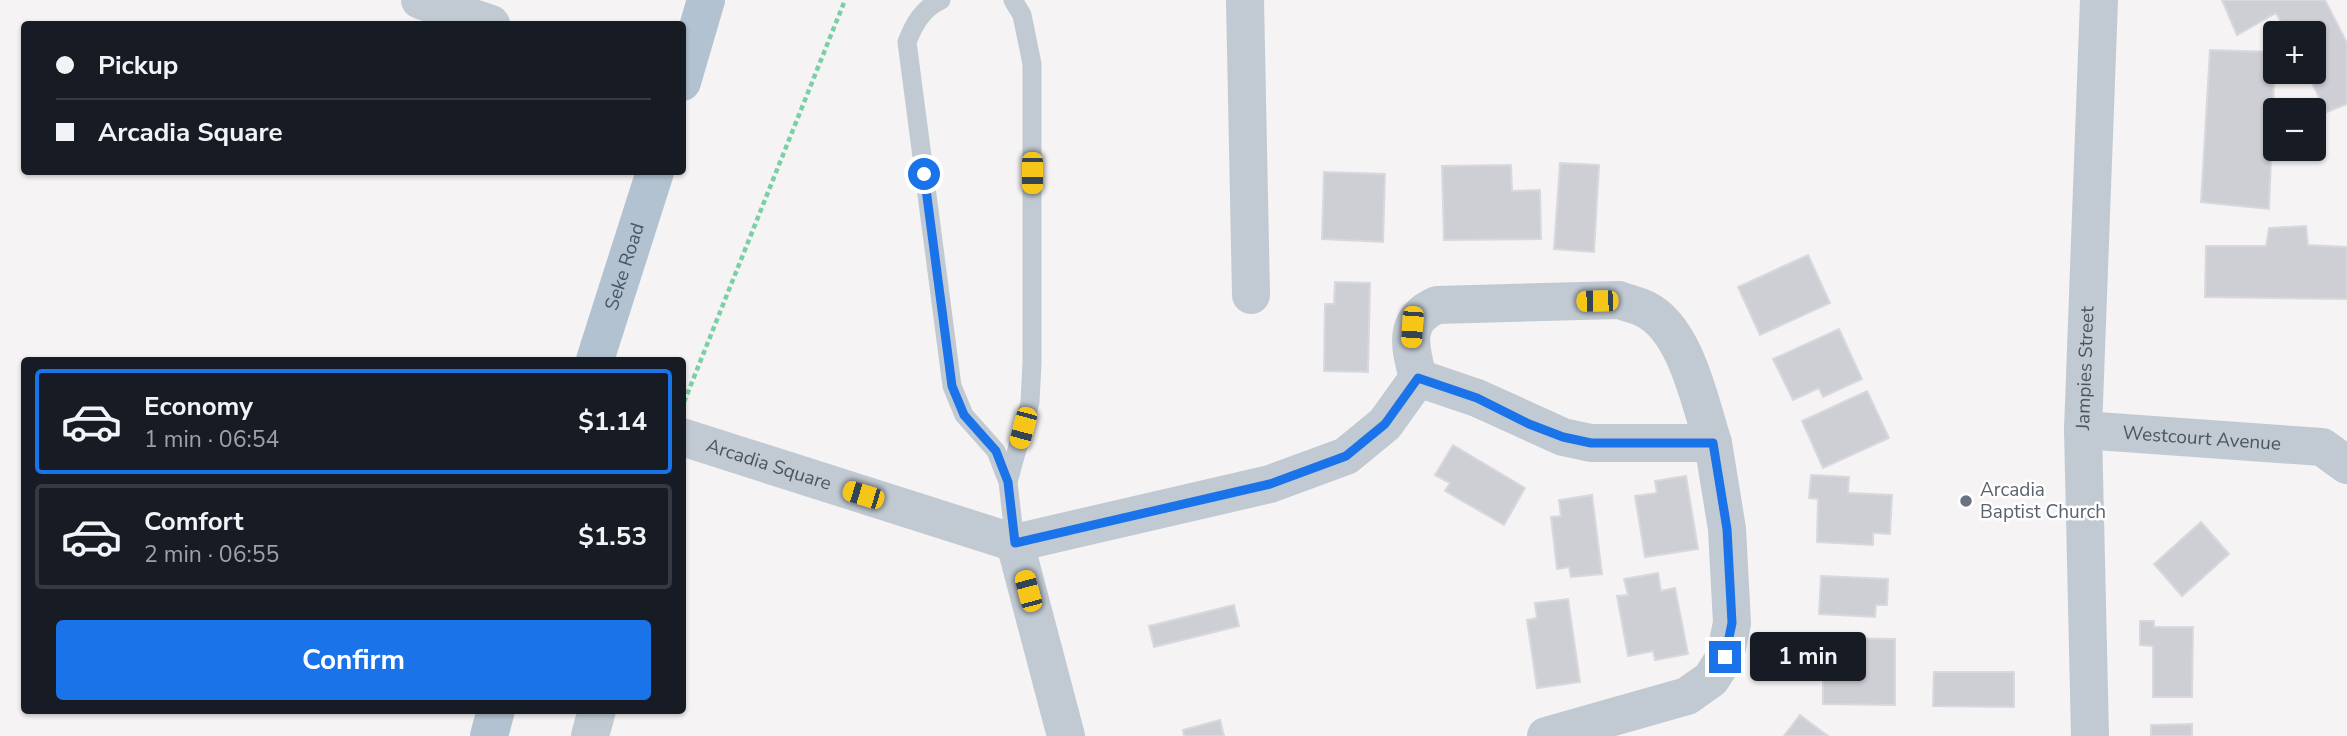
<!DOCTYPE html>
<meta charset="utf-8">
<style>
body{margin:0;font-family:"Nunito Sans",sans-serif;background:#20242c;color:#f1f3f6;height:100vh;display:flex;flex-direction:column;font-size:26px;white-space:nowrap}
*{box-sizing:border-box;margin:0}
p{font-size:23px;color:#9ea1a6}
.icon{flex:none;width:38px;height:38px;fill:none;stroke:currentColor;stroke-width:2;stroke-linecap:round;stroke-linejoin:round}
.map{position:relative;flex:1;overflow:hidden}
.side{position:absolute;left:21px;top:357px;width:665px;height:357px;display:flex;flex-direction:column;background:#171b24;border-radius:7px;box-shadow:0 2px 5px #0004}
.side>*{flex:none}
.top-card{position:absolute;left:21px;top:21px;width:665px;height:154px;border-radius:7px;box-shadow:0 2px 5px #0004;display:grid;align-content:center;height:154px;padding:0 35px;background:#171b24}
.fabs{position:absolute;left:2263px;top:21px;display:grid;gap:14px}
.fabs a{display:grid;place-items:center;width:63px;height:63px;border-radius:7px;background:#171b24;box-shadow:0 2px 5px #0004;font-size:35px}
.end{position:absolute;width:32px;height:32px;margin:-16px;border:9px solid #1a73e8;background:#fff;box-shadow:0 0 0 4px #fff}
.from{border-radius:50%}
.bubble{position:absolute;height:49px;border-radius:7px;background:#171b24;box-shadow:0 2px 5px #0004;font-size:23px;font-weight:700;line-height:49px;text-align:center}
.car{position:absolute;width:21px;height:42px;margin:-21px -10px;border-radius:9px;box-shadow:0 0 5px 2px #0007;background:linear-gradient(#f5c518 24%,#345 0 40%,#f5c518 0 76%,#345 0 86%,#f5c518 0)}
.top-card b{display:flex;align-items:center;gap:24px;height:66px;font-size:26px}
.top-card b+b{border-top:2px solid #363941}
.top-card i{width:18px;height:18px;background:#f1f3f6}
ul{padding:12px 0 0;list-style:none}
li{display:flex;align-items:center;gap:21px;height:105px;margin:0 14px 10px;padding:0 21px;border:4px solid #363941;border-radius:7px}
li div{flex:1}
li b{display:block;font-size:26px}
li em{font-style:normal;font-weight:700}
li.active{border-color:#1a73e8}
li>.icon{width:63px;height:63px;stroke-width:1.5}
.cta{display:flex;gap:14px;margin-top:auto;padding:14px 35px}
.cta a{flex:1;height:80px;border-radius:7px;background:#1a73e8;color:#fff;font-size:28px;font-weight:700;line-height:80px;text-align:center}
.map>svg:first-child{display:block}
.building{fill:#cdcfd5;stroke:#d7d9de;stroke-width:2}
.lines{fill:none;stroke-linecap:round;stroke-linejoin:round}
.path{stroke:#7ad0a6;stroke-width:4.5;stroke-dasharray:5 3.5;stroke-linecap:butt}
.service{stroke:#c1cad2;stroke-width:19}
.minor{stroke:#c1cad2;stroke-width:38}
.primary{stroke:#b3c2d1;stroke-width:38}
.route{stroke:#1a73e8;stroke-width:9}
.worship-dot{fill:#6b7280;stroke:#fff;stroke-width:2.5}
.labels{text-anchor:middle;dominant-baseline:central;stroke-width:5;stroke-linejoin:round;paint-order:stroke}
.street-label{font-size:19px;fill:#4a5661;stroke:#fff}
.worship-label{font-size:19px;fill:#5b616d;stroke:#fff;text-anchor:start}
</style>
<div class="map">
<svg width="2347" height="736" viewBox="0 0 2347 736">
<rect width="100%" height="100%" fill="#f5f3f3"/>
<!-- building -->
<path class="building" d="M2222 0H2325L2347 43V104L2327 112 2306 72H2314V33H2287L2276 13 2237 35Z
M2210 50 2275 52 2269 209 2201 202Z
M1560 163 1599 165 1594 252 1554 249Z
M1511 165 1512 191 1540 190 1541 239 1444 240 1442 166Z
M1324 172 1385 174 1383 242 1322 239Z
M2306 226 2308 245 2347 247V299L2205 297 2206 246H2266L2269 228Z
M1808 255 1830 303 1760 335 1738 287Z
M1335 282 1370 283 1368 372 1324 371 1325 304H1334Z
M1839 329 1862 379 1823 397 1819 388 1793 400 1773 359Z
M1867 391 1889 438 1823 468 1802 421Z
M1453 445 1525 488 1504 525 1445 491 1450 483 1435 475Z
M1811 475 1849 477 1848 493 1892 495 1890 534 1873 533V545L1817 542 1818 499 1809 498Z
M1686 476 1698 549 1645 557 1635 496 1657 493 1655 481Z
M1592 495 1602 574 1571 577 1569 567 1557 569 1551 517 1561 516 1559 500Z
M2201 522 2229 554 2182 596 2154 564Z
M1658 573 1661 591 1675 588 1688 654 1655 660 1653 651 1628 656 1617 596 1628 595 1624 579Z
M1821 576 1888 579 1887 605H1876L1875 617 1819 614Z
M1568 599 1580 682 1537 688 1527 620 1537 618 1535 603Z
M1234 605 1239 626 1154 647 1149 626Z
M2140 621H2154V627H2193L2192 697H2153V646L2140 645Z
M1823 638 1895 639V705L1823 704Z
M1934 672H2014V707L1933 706Z
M1800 715 1828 736H1784Z
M1220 720 1224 736H1184L1183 730Z
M2192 724V736H2151V725Z"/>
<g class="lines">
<!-- path -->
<path class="path" d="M684 402 845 0"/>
<!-- service -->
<path class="service" d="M941 0C923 8 914 24 907 42L952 386 964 415 996 451 1008 482 1015 543
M1008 482 1030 402 1032 363V64L1022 15 1013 0"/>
<!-- minor -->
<g class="minor">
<path d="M420 0 491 24"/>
<path d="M1245 0 1251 295"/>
<path d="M1418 378C1410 347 1402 320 1437 305L1619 300C1627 303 1637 305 1645 309 1686 329 1700 403 1713 443"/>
<path id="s1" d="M2083 430 2322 447 2347 465"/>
<path id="s2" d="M682 437 1015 543 1270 484 1346 456 1385 424 1418 378 1477 398 1563 437 1591 443H1713L1727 529 1732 623 1725 657 1711 679 1687 696 1546 736"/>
<path d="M1015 543 1066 736"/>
<path d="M590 736 597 710"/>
<path id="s3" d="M2090 736 2083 430 2099 0"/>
</g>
<!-- primary -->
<g class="primary">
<path d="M682 82 706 0"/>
<path id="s4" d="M595 360 655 172"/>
<path d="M489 736 496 710"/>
</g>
</g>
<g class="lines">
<!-- route -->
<path class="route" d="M924 174 952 386 964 415 996 451 1008 482 1015 543 1270 484 1346 456 1385 424 1418 378 1477 398 1529 424 1563 437 1591 443H1713L1727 529 1732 623 1725 657"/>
</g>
<!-- markers -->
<circle class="worship-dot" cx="1966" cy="501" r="7"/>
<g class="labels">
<!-- street labels -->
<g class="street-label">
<text stroke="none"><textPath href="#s4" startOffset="98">Seke Road</textPath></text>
<text stroke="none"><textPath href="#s3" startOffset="368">Jampies Street</textPath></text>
<text stroke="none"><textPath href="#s1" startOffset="119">Westcourt Avenue</textPath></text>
<text stroke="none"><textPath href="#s2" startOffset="91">Arcadia Square</textPath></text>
</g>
<!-- worship labels -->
<g class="worship-label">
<text x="1980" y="490">Arcadia<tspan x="1980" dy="22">Baptist Church</tspan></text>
</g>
</g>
</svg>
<div class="fabs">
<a>+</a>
<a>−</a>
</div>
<i class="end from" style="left:924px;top:174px"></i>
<i class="end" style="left:1725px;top:657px"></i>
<div class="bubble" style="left:1750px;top:632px;width:116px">1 min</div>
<i class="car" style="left:1032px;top:173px;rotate:180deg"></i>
<i class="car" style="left:1597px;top:301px;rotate:269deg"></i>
<i class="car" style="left:1412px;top:327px;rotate:184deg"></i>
<i class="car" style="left:1023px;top:428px;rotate:195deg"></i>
<i class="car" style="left:863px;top:495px;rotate:287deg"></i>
<i class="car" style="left:1028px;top:591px;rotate:345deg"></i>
<div class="top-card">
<b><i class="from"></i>Pickup</b>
<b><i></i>Arcadia Square</b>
</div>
<section class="side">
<ul>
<li class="active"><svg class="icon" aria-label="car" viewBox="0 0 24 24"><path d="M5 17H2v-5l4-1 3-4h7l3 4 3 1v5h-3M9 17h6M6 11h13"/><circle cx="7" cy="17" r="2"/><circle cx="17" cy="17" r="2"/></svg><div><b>Economy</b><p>1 min · 06:54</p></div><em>$1.14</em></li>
<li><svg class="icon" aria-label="car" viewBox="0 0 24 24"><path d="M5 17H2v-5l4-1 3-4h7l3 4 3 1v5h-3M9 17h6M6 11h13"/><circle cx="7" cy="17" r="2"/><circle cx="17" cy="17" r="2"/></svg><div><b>Comfort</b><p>2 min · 06:55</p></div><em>$1.53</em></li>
</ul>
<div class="cta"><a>Confirm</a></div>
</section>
</div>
